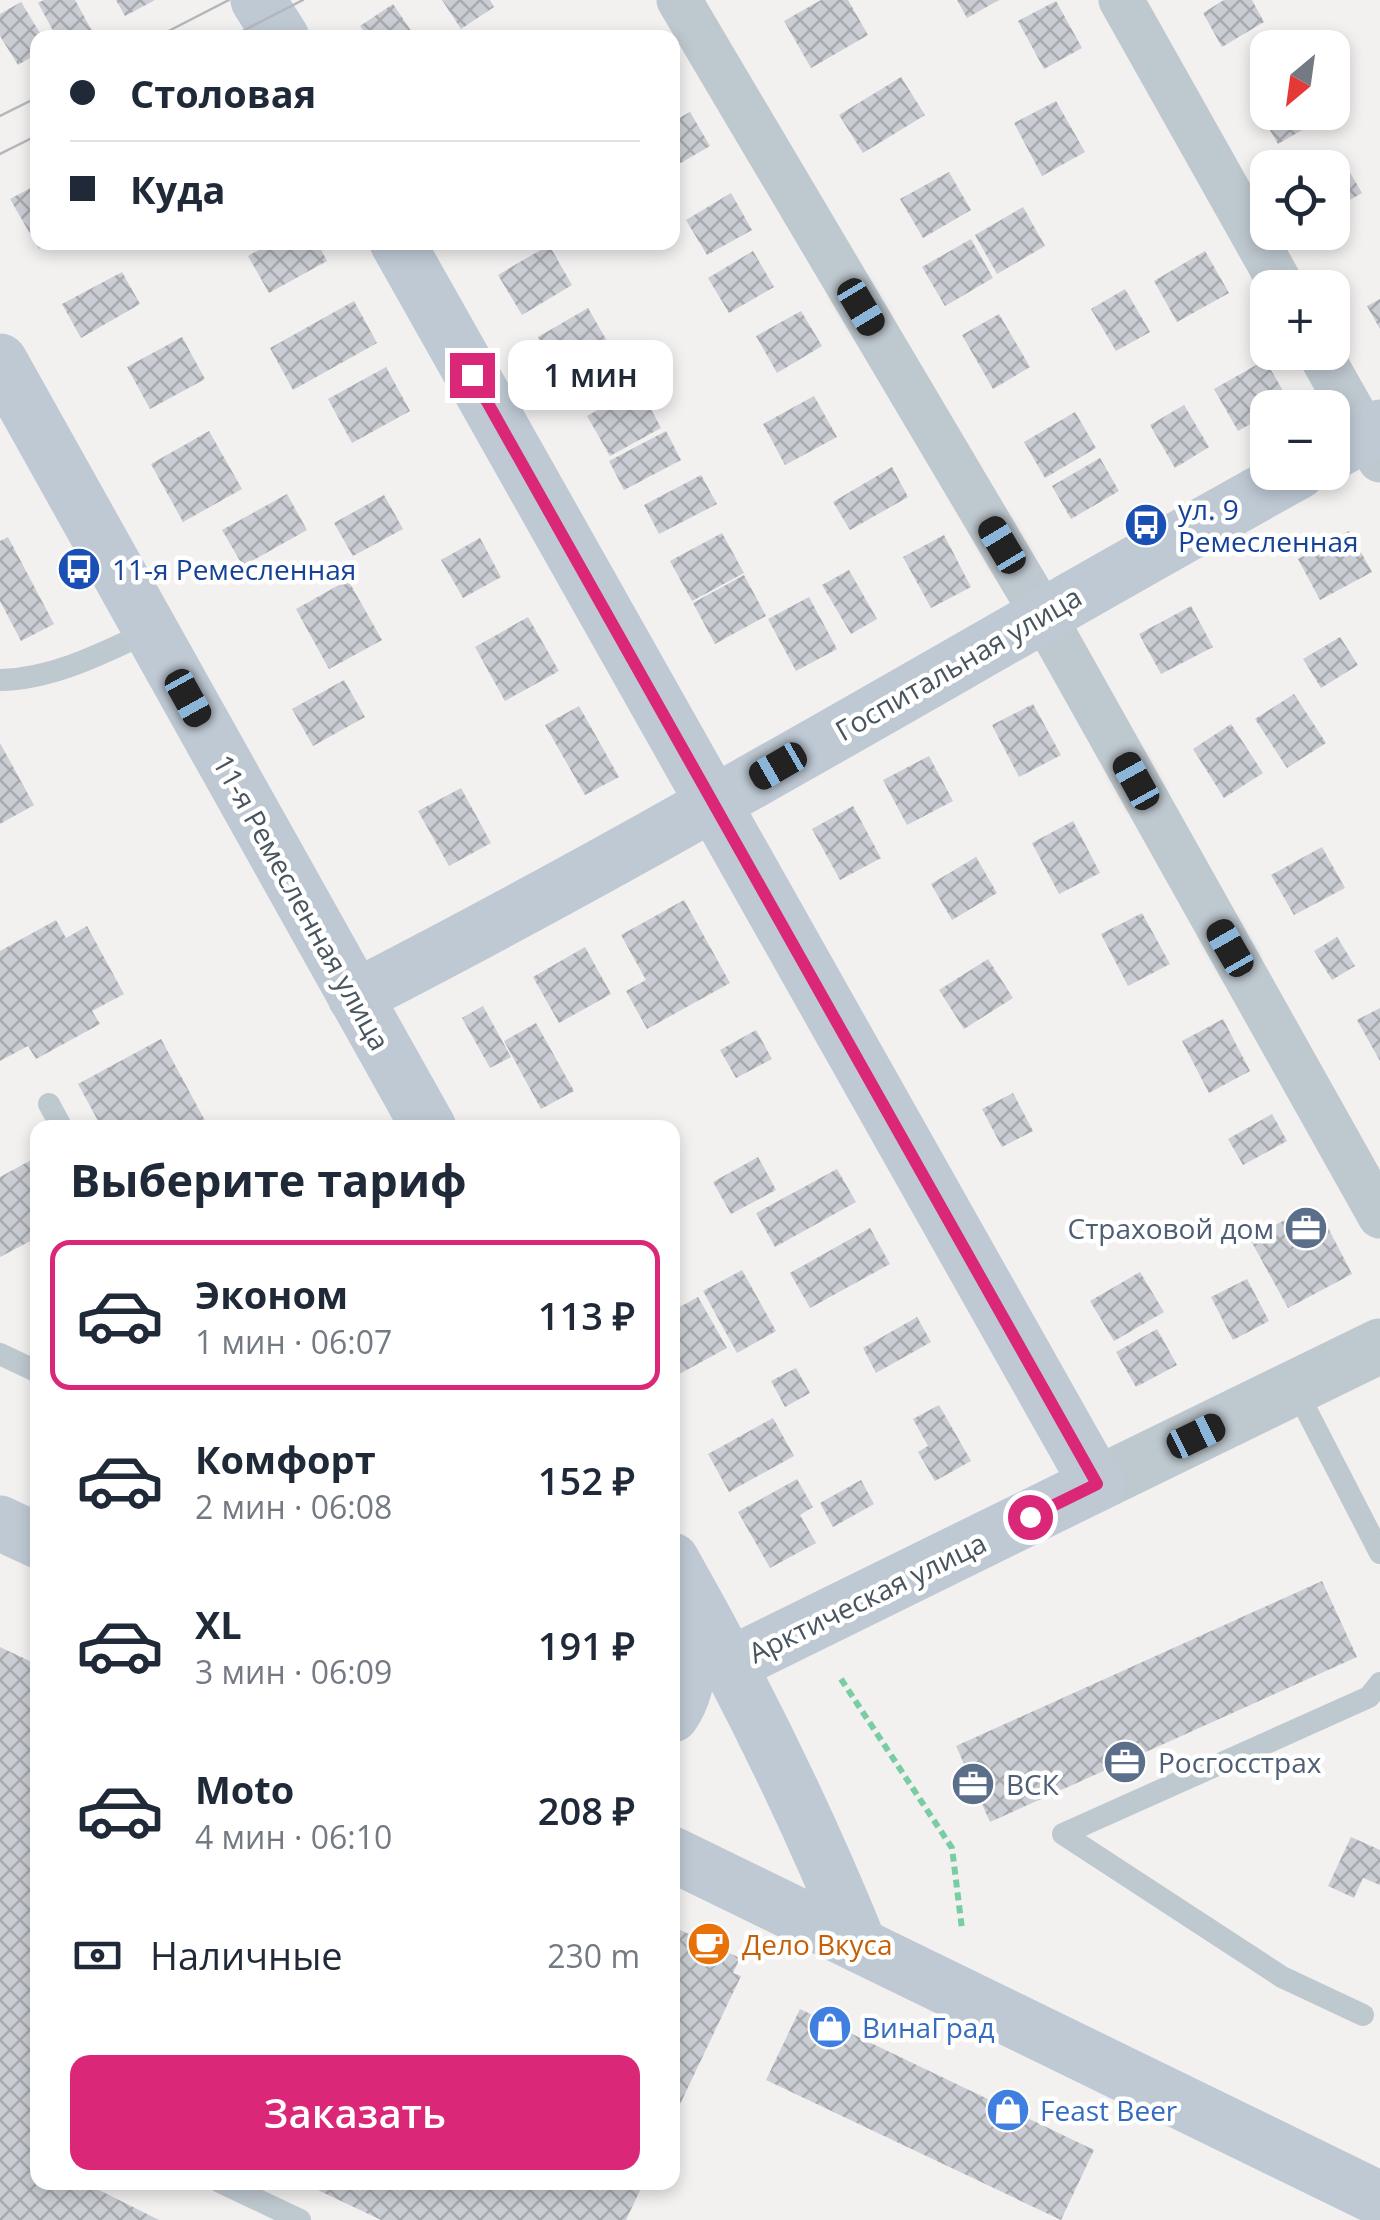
<!DOCTYPE html>
<html lang="ru">
<meta charset="utf-8">
<style>
body{margin:0;font-family:"Open Sans",sans-serif;background:#f2f2f3;color:#1f2937;height:100vh;display:flex;flex-direction:column;font-size:38px;white-space:nowrap}
*{box-sizing:border-box;margin:0}
p{font-size:32px;color:#747a83}
.icon{flex:none;width:55px;height:55px;fill:none;stroke:currentColor;stroke-width:2;stroke-linecap:round;stroke-linejoin:round}
.map{position:relative;flex:1;overflow:hidden}
.drawer{position:absolute;left:30px;top:1120px;width:650px;height:1070px;display:flex;flex-direction:column;background:#fff;border-radius:20px;box-shadow:0 5px 15px #0003}
.drawer>*{flex:none}
.hud{position:absolute;left:30px;top:30px;width:650px;height:220px;border-radius:20px;box-shadow:0 5px 15px #0003;display:grid;align-content:center;height:220px;padding:0 40px;background:#fff}
.needle{width:65px;rotate:209deg}
.buttons{position:absolute;left:1250px;top:30px;display:grid;gap:20px}
.buttons a{display:grid;place-items:center;width:100px;height:100px;border-radius:20px;background:#fff;box-shadow:0 5px 15px #0003;font-size:50px}
.end{position:absolute;width:45px;height:45px;margin:-22px;border:12px solid #db2777;background:#fff;box-shadow:0 0 0 5px #fff}
.from{border-radius:50%}
.bubble{position:absolute;height:70px;border-radius:20px;background:#fff;box-shadow:0 5px 15px #0003;font-size:32px;font-weight:600;line-height:70px;text-align:center}
.car{position:absolute;width:30px;height:60px;margin:-30px -15px;border-radius:12px;box-shadow:0 0 8px 2px #0007;background:linear-gradient(#222 24%,#8ab4d8 0 40%,#222 0 76%,#8ab4d8 0 86%,#222 0)}
.hud b{display:flex;align-items:center;gap:35px;height:95px;font-size:38px}
.hud b+b{border-top:2px solid #e0e1e3}
.hud i{width:25px;height:25px;background:#1f2937}
ul{padding:0;list-style:none}
li{display:flex;align-items:center;gap:30px;height:150px;margin:0 20px 15px;padding:0 20px;border:5px solid transparent;border-radius:20px}
li div{flex:1}
li b{display:block;font-size:38px}
li em{font-style:normal;font-weight:600}
li.selected{border-color:#db2777}
li>.icon{width:90px;height:90px;stroke-width:1.5}
h2{padding:0 40px;font-size:45px;line-height:120px}
.pay{display:flex;align-items:center;gap:25px;height:110px;padding:0 40px;font-size:38px}
.pay p{margin-inline-start:auto}
.button{display:flex;gap:20px;margin-top:auto;padding:20px 40px}
.button a{flex:1;height:115px;border-radius:20px;background:#db2777;color:#fff;font-size:40px;font-weight:600;line-height:115px;text-align:center}
.map>svg:first-child{display:block}
.building{fill:url(#building-cross-hatch)}
.lines{fill:none;stroke-linecap:round;stroke-linejoin:round}
.path{stroke:#78cda2;stroke-width:6;stroke-dasharray:8 5;stroke-linecap:butt}
.service{stroke:#bec8cf;stroke-width:22}
.minor{stroke:#bec8cf;stroke-width:45}
.tertiary{stroke:#bec8cf;stroke-width:55}
.secondary{stroke:#bec9d4;stroke-width:55}
.tram{stroke:#b3b6ba;stroke-width:2.5}
.route{stroke:#db2777;stroke-width:12}
.labels{text-anchor:middle;dominant-baseline:central;stroke-width:9;stroke-linejoin:round;paint-order:stroke}
.transit-label{font-size:28px;fill:#164399;stroke:#fff;text-anchor:start}
.street-label{font-size:28px;fill:#48545e;stroke:#fff}
.service-label{font-size:28px;fill:#4e5e75;stroke:#fff;text-anchor:start}
.food-label{font-size:28px;fill:#c56008;stroke:#fff;text-anchor:start}
.shop-label{font-size:28px;fill:#366cbe;stroke:#fff;text-anchor:start}
</style>
<div class="map">
<svg width="1380" height="2220" viewBox="0 0 1380 2220">
<defs>
<pattern id="building-cross-hatch" width="8" height="8" patternUnits="userSpaceOnUse" patternTransform="scale(2.5)"><rect width="8" height="8" fill="#cacdd3"/><path d="M0 0l8 8M0 8l8-8" fill="none" stroke="#a6a9ae"/></pattern>
</defs>
<rect width="100%" height="100%" fill="#f3f0f0"/>
<!-- building -->
<path class="building" d="M44 0H75L96 38H57L38 3Z
M116 0H155L125 16Z
M442 0H490L494 7 461 29Z
M821 0H848L868 35 811 68 784 21Z
M957 0H999L967 18Z
M1224 0H1252L1264 22 1222 47 1203 13Z
M1056 1 1082 48 1044 69 1018 21Z
M21 2 43 38H38V53L18 65 0 36V14Z
M393 4 416 38H368L360 26Z
M901 77 925 115 863 153 839 115Z
M1268 93V112H1333L1278 144 1253 101Z
M1056 101 1085 152 1042 176 1014 123Z
M690 112 710 146 672 168V122Z
M1342 159 1362 193 1332 210V168H1327Z
M949 172 971 210 923 238 900 199Z
M38 184V242H51L39 249 10 199Z
M731 193 752 230 707 255 686 220Z
M1023 207 1045 246 997 274 975 235Z
M971 239 993 278 945 306 922 267Z
M273 242H317L327 261 269 293 248 256Z
M549 245 572 285 522 315 498 275Z
M753 251 774 287 729 313 708 278Z
M1205 251 1229 293 1177 322 1154 281Z
M122 272 140 304 81 338 62 304Z
M1125 289 1150 332 1116 351 1091 309Z
M1380 299V329L1367 306Z
M354 301 377 343 293 390 270 348Z
M588 308 611 348 561 377 538 337Z
M801 311 822 346 777 373 756 336Z
M999 314 1030 367 993 389 962 335Z
M182 337 205 379 150 409 127 367Z
M1265 360 1289 401 1278 408H1268V414L1238 431 1214 389Z
M386 367 410 411 352 443 328 399Z
M639 387 661 428 610 456 587 416Z
M814 396 837 437 785 465 763 424Z
M1184 405 1209 447 1175 468 1150 425Z
M1075 412 1096 448 1045 478 1024 442Z
M209 431 242 489 183 522 151 464Z
M666 431 681 460 624 490 609 461Z
M1100 458 1119 491 1071 519 1052 486Z
M892 467 908 497 850 530 833 502Z
M701 475 717 504 659 534 644 505Z
M287 494 307 530 243 566 222 530Z
M384 495 403 529 353 556 334 523Z
M1349 531 1372 572 1320 600 1298 559Z
M722 533 744 573 692 601 670 561Z
M944 535 971 587 931 608 903 557Z
M8 537 54 624 21 641 0 601V541Z
M480 538 501 577 463 598 441 560Z
M849 570 877 619 851 634 822 585Z
M744 575 766 616 715 644 693 603Z
M348 580 382 640 329 669 296 609Z
M809 597 837 649 796 671 768 619Z
M1191 606 1213 647 1161 674 1139 634Z
M528 617 559 671 505 701 475 647Z
M1340 637 1358 665 1321 688 1303 659Z
M344 680 365 717 313 746 292 709Z
M1294 694 1326 743 1287 768 1255 719Z
M1033 704 1061 755 1019 777 992 725Z
M579 706 619 777 585 795 545 725Z
M1231 724 1263 773 1224 798 1193 749Z
M0 743 34 805 0 824Z
M929 756 953 801 907 825 883 780Z
M461 788 491 843 449 866 418 811Z
M853 806 881 858 840 880 812 829Z
M1073 821 1100 873 1059 894 1032 843Z
M1322 847 1345 888 1294 915 1271 875Z
M976 857 997 893 952 920 931 884Z
M684 900 730 983 647 1029 626 991 646 980 621 935Z
M1142 913 1170 964 1128 986 1101 934Z
M56 920 66 938 87 926 124 994 92 1011 100 1024 36 1059 28 1046 0 1061V951Z
M1337 937 1355 966 1332 980 1314 951Z
M585 947 611 994 559 1023 533 977Z
M988 959 1013 998 964 1029 939 990Z
M483 1006 511 1057 490 1068 462 1018Z
M1380 1008V1061L1357 1020Z
M1223 1019 1250 1071 1209 1093 1182 1041Z
M536 1023 574 1091 541 1109 504 1041Z
M756 1030 772 1059 736 1078 720 1050Z
M161 1039 209 1128H102L78 1084Z
M1013 1093 1033 1131 1002 1147 982 1109Z
M1272 1114 1287 1141 1243 1165 1228 1139Z
M758 1157 776 1190 731 1214 713 1182Z
M33 1159 38 1167V1237L0 1257V1177Z
M837 1169 856 1202 775 1247 756 1213Z
M1292 1216 1299 1231 1323 1218 1352 1274 1288 1308 1250 1239Z
M870 1228 890 1264 810 1308 790 1273Z
M742 1270 776 1331 737 1353 703 1291Z
M1140 1272 1164 1312 1114 1341 1090 1301Z
M1247 1279 1269 1321 1233 1340 1211 1297Z
M698 1297 727 1348 672 1378V1311Z
M917 1317 931 1342 876 1373 863 1348Z
M1157 1329 1177 1365 1136 1387 1116 1352Z
M796 1368 810 1393 785 1407 771 1381Z
M939 1405 971 1461 935 1481 918 1452 928 1446 913 1419Z
M773 1418 794 1456 729 1492 708 1454Z
M797 1479 813 1507 800 1515 816 1543 770 1568 738 1512Z
M861 1480 874 1504 833 1527 820 1503Z
M1322 1581 1357 1657 990 1822 956 1746Z
M0 1647 38 1665V2182H100L97 2189 159 2220H0Z
M1351 1837 1380 1850V1885L1363 1878 1354 1898 1328 1886Z
M676 1928 740 1958 733 1973 741 1976 672 2121V1936Z
M800 2009 1094 2150 1061 2220 766 2080Z
M301 2182H644L626 2220H381Z"/>
<g class="lines">
<!-- path -->
<path class="path" d="M841 1679 952 1848 962 1929"/>
<!-- service -->
<path class="service" d="M0 680C53 679 103 653 150 631
M49 1104 62 1128
M0 1354 38 1372
M1295 1388 1380 1553
M1063 1834 1369 1697 1380 1683
M1063 1834 1282 1977 1363 2015
M220 2182 300 2220"/>
<!-- minor -->
<path class="minor" d="M679 0 1042 613 1380 1216
M1121 0 1283 288
M1319 352 1380 460"/>
<!-- tertiary -->
<path class="tertiary" d="M1097 1484 1380 1346"/>
<!-- secondary -->
<path class="secondary" d="M258 0 282 38
M397 242 1097 1484 731 1664
M0 361 429 1128
M1332 453 1380 427
M355 997C675 833 983 646 1298 472
M0 1523 38 1541
M672 1560C743 1685 806 1813 860 1946
M672 1715C697 1679 689 1631 681 1591
M672 1854 1380 2199"/>
<!-- tram -->
<path class="tram" d="M155 38 229 0
M229 38 303 0
M0 116 38 97
M0 154 38 135"/>
</g>
<g class="lines">
<!-- route -->
<path class="route" d="M472 375 1097 1484 1030 1517"/>
</g>
<!-- icons -->
<defs>
<g id="bus-disc" transform="scale(2.25)"><circle r="9.5" fill="#1a4fb4" stroke="#fff"/><path d="M-5-6H5V4H4V6H2V4H-2V6H-4V4H-5ZM-3.5-4V0h7V-4ZM-3.5 1.2v1.5H-2V1.2ZM2 1.2v1.5H3.5V1.2Z" fill="#fff"/></g>
<g id="office-disc" transform="scale(2.25)"><circle r="9.5" fill="#5c6f8a" stroke="#fff"/><path d="M-6-3h4V-5.5h4V-3h4V5H-6ZM-1-4.5V-3h2v-1.5ZM-6 0V1H6V0Z" fill="#fff"/></g>
<g id="cafe-disc" transform="scale(2.25)"><circle r="9.5" fill="#e8710a" stroke="#fff"/><path d="M-5.5-4.5H6V0H3Q3 3.5 0 3.5H-2.5Q-5.5 3.5-5.5 0ZM3-3.2v2h1.7v-2ZM-6 4.5H4V6H-6Z" fill="#fff"/></g>
<g id="shop-disc" transform="scale(2.25)"><circle r="9.5" fill="#3f7fe0" stroke="#fff"/><path d="M-5-2.5h2.3a2.7 3.5 0 0 1 5.4 0H5L5.5 6h-11ZM-1.5-2.5h3a1.5 2.3 0 0 0-3 0Z" fill="#fff"/></g>
</defs>
<g fill-rule="evenodd">
<use href="#bus-disc" x="1146" y="525"/>
<use href="#bus-disc" x="79" y="569"/>
<use href="#office-disc" x="1306" y="1228"/>
<use href="#office-disc" x="1125" y="1762"/>
<use href="#office-disc" x="973" y="1784"/>
<use href="#cafe-disc" x="709" y="1944"/>
<use href="#shop-disc" x="830" y="2027"/>
<use href="#shop-disc" x="1008" y="2110"/>
</g>
<g class="labels">
<!-- transit labels -->
<g class="transit-label">
<text x="1178" y="509">ул. 9<tspan x="1178" dy="32">Ремесленная</tspan></text>
<text x="112" y="569">11-я Ремесленная</text>
</g>
<!-- street labels -->
<g class="street-label">
<text transform="translate(958 663) rotate(-30)">Госпитальная улица</text>
<text transform="translate(302 902) rotate(61)">11-я Ремесленная улица</text>
<text transform="translate(867 1597) rotate(-26)">Арктическая улица</text>
</g>
<!-- service labels -->
<g class="service-label">
<text x="1274" y="1228" text-anchor="end">Страховой дом</text>
<text x="1158" y="1762">Росгосстрах</text>
<text x="1006" y="1784">ВСК</text>
</g>
<!-- food labels -->
<g class="food-label">
<text x="742" y="1944">Дело Вкуса</text>
</g>
<!-- shop labels -->
<g class="shop-label">
<text x="862" y="2027">ВинаГрад</text>
<text x="1040" y="2110">Feast Beer</text>
</g>
</g>
</svg>
<div class="buttons">
<a><svg class="needle" viewBox="-14 -14 28 28"><path d="M0-13l5 13h-10z" fill="#e53935"/><path d="M0 13l5-13h-10z" fill="#747a83"/></svg></a>
<a><svg class="icon" aria-label="locate" viewBox="0 0 24 24"><circle cx="12" cy="12" r="6"/><path d="M12 2v4M12 18v4M2 12h4M18 12h4"/></svg></a>
<a>+</a>
<a>−</a>
</div>
<i class="end from" style="left:1030px;top:1517px"></i>
<i class="end" style="left:472px;top:375px"></i>
<div class="bubble" style="left:508px;top:340px;width:165px">1 мин</div>
<i class="car" style="left:861px;top:307px;rotate:149deg"></i>
<i class="car" style="left:1002px;top:545px;rotate:329deg"></i>
<i class="car" style="left:188px;top:698px;rotate:151deg"></i>
<i class="car" style="left:778px;top:766px;rotate:240deg"></i>
<i class="car" style="left:1136px;top:781px;rotate:331deg"></i>
<i class="car" style="left:1230px;top:948px;rotate:330deg"></i>
<i class="car" style="left:1196px;top:1436px;rotate:64deg"></i>
<div class="hud">
<b><i class="from"></i>Столовая</b>
<b><i></i>Куда</b>
</div>
<section class="drawer">
<h2>Выберите тариф</h2>
<ul>
<li class="selected"><svg class="icon" aria-label="car" viewBox="0 0 24 24"><path d="M5 17H2v-5l4-1 3-4h7l3 4 3 1v5h-3M9 17h6M6 11h13"/><circle cx="7" cy="17" r="2"/><circle cx="17" cy="17" r="2"/></svg><div><b>Эконом</b><p>1 мин · 06:07</p></div><em>113 ₽</em></li>
<li><svg class="icon" aria-label="car" viewBox="0 0 24 24"><path d="M5 17H2v-5l4-1 3-4h7l3 4 3 1v5h-3M9 17h6M6 11h13"/><circle cx="7" cy="17" r="2"/><circle cx="17" cy="17" r="2"/></svg><div><b>Комфорт</b><p>2 мин · 06:08</p></div><em>152 ₽</em></li>
<li><svg class="icon" aria-label="car" viewBox="0 0 24 24"><path d="M5 17H2v-5l4-1 3-4h7l3 4 3 1v5h-3M9 17h6M6 11h13"/><circle cx="7" cy="17" r="2"/><circle cx="17" cy="17" r="2"/></svg><div><b>XL</b><p>3 мин · 06:09</p></div><em>191 ₽</em></li>
<li><svg class="icon" aria-label="car" viewBox="0 0 24 24"><path d="M5 17H2v-5l4-1 3-4h7l3 4 3 1v5h-3M9 17h6M6 11h13"/><circle cx="7" cy="17" r="2"/><circle cx="17" cy="17" r="2"/></svg><div><b>Moto</b><p>4 мин · 06:10</p></div><em>208 ₽</em></li>
</ul>
<div class="pay"><svg class="icon" aria-label="cash" viewBox="0 0 24 24"><path d="M3 7h18v10H3z"/><circle cx="12" cy="12" r="2"/></svg>Наличные<p>230 m</p></div>
<div class="button"><a>Заказать</a></div>
</section>
</div>
